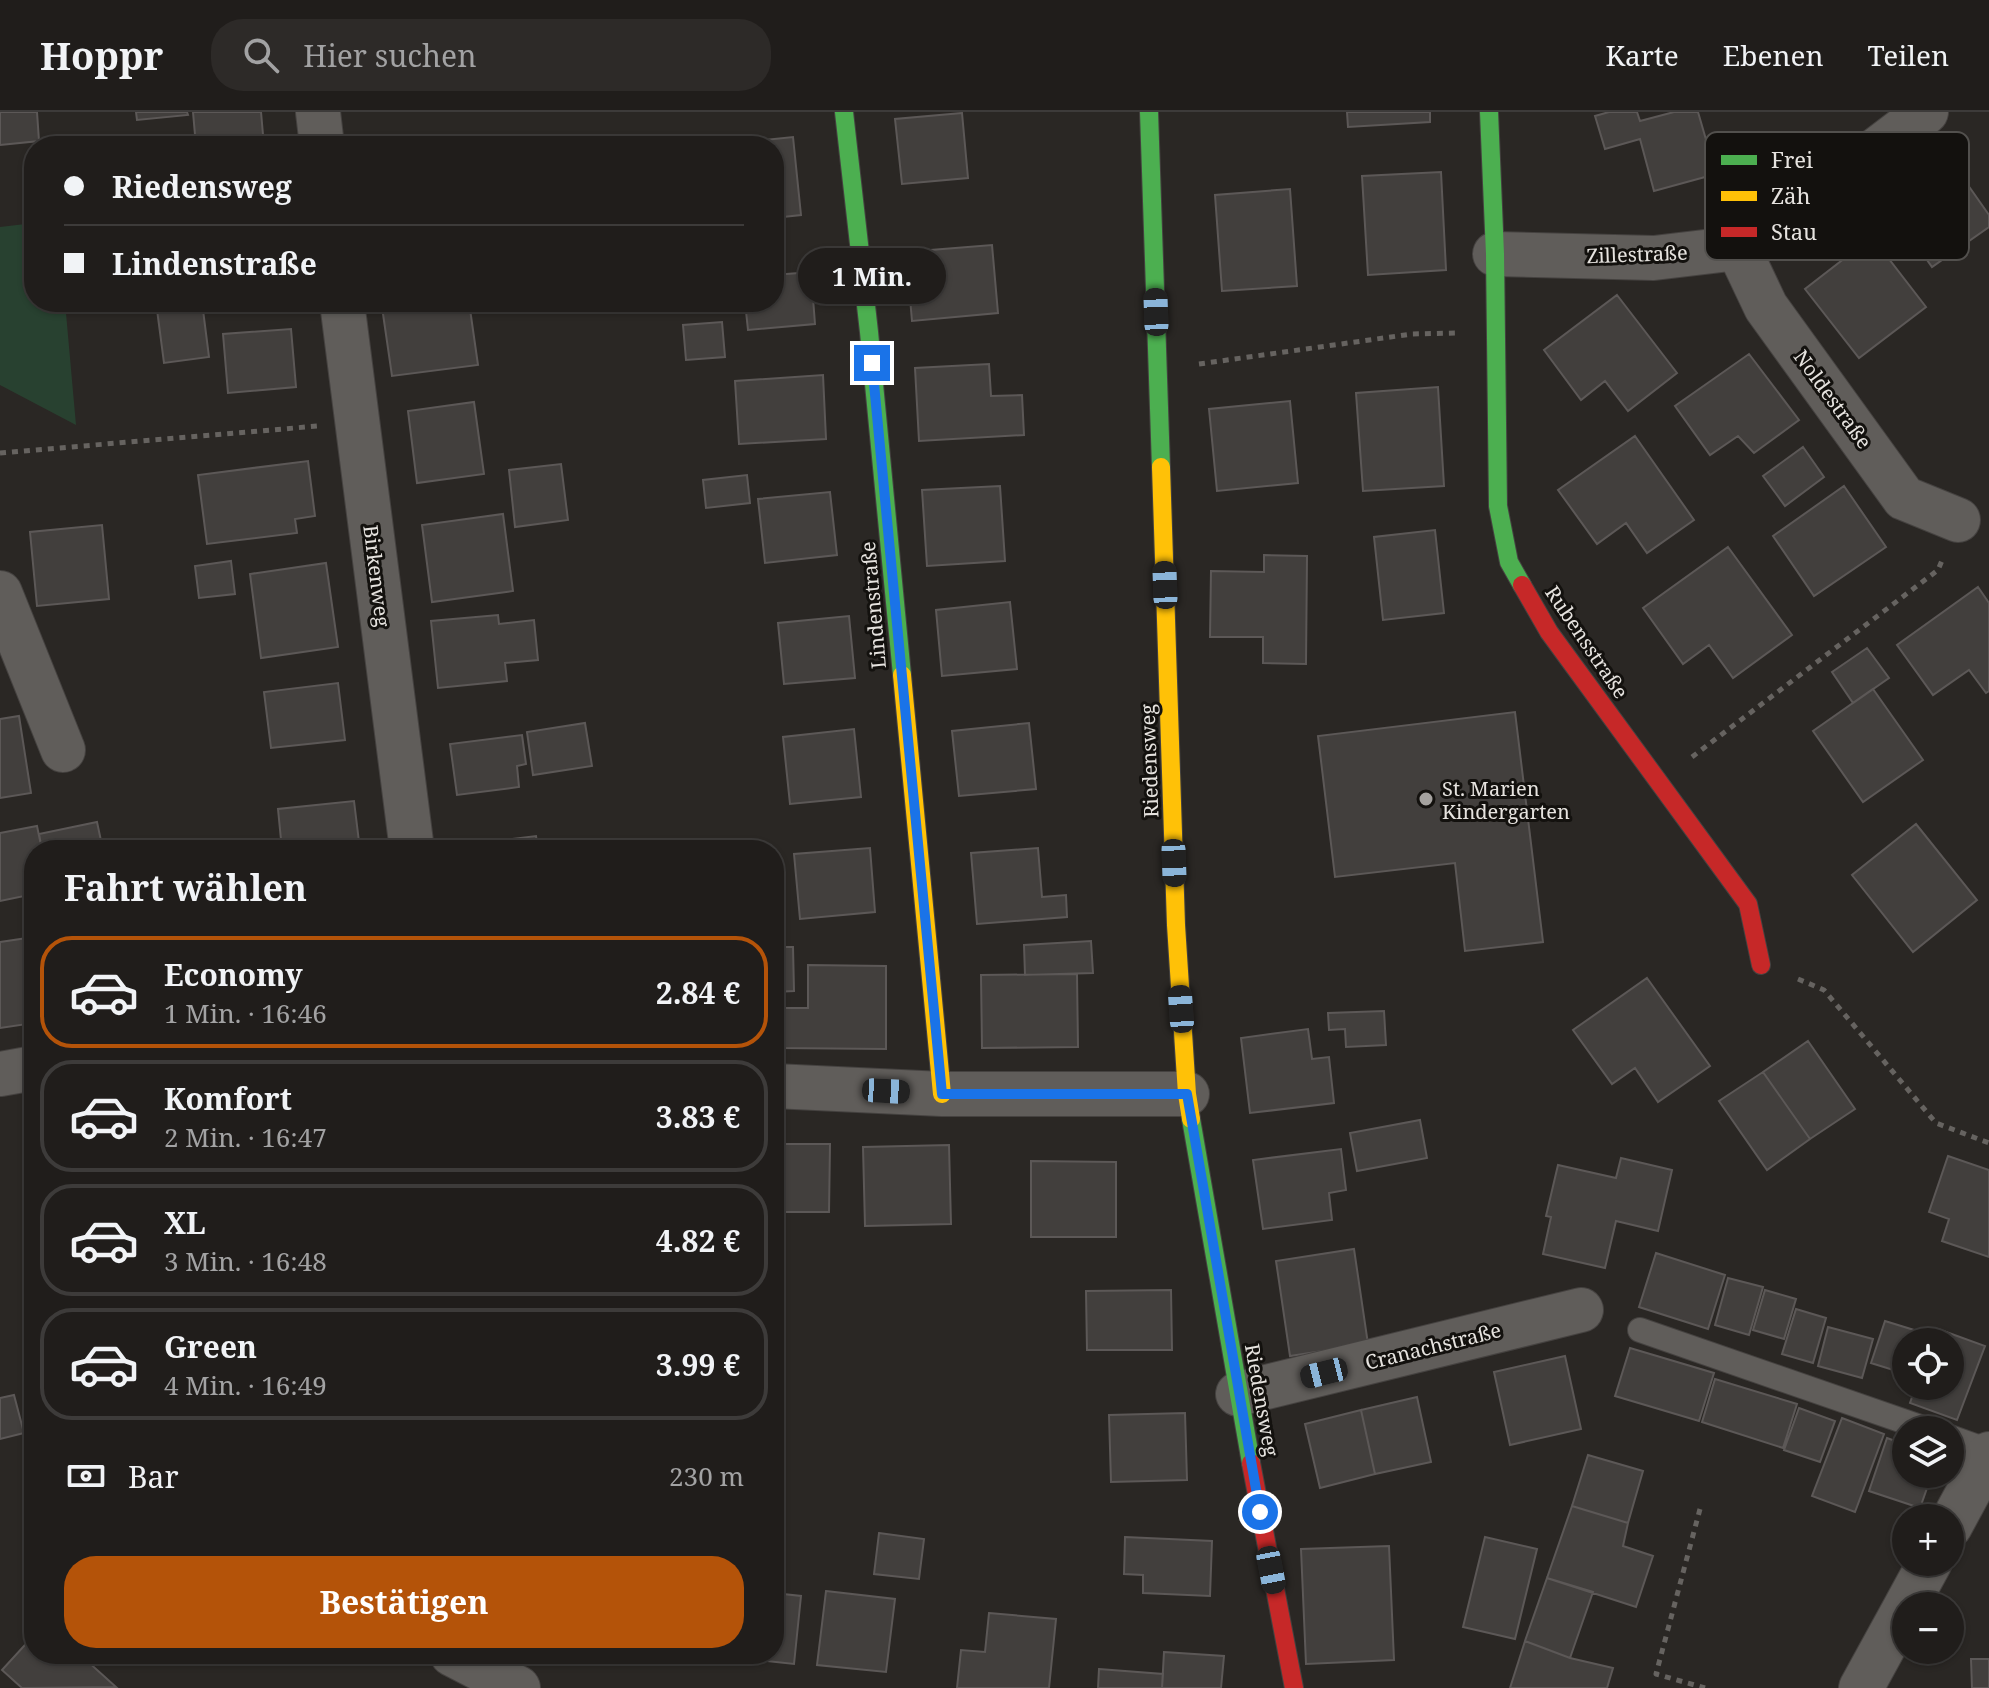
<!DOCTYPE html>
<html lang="de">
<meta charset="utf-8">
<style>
body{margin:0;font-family:"Noto Serif",serif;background:#2d2a28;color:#f1f3f6;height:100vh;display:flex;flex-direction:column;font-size:30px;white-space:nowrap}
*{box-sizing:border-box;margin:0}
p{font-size:26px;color:#a2a2a3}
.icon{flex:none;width:44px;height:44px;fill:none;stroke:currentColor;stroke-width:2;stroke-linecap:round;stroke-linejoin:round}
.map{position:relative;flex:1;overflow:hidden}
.side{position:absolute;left:24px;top:728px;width:760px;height:824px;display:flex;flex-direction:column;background:#201d1b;border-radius:32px;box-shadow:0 2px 6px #0004,0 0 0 2px #3d3b3a}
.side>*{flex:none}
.top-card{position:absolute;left:24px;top:24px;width:760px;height:176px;border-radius:32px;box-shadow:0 2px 6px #0004,0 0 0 2px #3d3b3a;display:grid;align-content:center;height:176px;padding:0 40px;background:#201d1b}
.tools{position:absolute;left:1892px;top:1216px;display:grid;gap:16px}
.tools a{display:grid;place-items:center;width:72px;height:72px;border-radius:50%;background:#201d1b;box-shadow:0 2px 6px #0004,0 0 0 2px #3d3b3a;font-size:40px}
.end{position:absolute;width:36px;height:36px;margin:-18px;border:10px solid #1a73e8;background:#fff;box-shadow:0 0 0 4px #fff}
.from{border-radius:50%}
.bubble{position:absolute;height:56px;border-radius:28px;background:#201d1b;box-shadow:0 2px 6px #0004,0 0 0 2px #3d3b3a;font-size:26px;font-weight:700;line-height:56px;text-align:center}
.car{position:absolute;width:24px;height:48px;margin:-24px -12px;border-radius:10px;box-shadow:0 0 6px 2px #0007;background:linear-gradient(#222 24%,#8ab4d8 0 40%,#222 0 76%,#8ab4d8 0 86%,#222 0)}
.top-card b{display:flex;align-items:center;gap:28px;height:76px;font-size:30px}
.top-card b+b{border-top:2px solid #3d3b3a}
.top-card i{width:20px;height:20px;background:#f1f3f6}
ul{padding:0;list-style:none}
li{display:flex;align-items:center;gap:24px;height:112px;margin:0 16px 12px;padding:0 24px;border:4px solid #3d3b3a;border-radius:32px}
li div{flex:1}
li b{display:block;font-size:30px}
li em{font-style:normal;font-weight:700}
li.selected{border-color:#b45309}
li>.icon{width:72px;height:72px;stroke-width:1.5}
h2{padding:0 40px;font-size:36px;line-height:96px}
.pay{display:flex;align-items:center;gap:20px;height:88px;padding:0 40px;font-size:30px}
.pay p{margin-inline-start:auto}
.cta{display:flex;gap:16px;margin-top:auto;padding:16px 40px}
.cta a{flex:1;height:92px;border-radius:32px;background:#b45309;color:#fff;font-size:32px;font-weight:700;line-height:92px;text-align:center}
header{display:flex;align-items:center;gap:48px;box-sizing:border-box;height:112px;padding:0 40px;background:#201d1b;border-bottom:2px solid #3d3b3a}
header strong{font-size:38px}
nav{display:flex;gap:44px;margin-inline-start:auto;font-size:28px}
.search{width:560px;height:72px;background:#2d2a28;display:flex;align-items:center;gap:20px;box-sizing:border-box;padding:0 28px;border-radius:32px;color:#a2a2a3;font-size:30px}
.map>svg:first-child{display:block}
.green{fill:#284130}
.building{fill:#423f3d;stroke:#5c5857;stroke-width:2}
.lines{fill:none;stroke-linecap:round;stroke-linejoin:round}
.lane-casing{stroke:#454240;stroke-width:26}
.street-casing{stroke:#454240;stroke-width:46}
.fast-casing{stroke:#454240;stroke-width:20}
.slow-casing{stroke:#454240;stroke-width:20}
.jam-casing{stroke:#454240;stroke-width:20}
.path{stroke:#666360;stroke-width:5;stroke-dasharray:6 6;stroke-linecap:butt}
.lane{stroke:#605d5a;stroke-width:24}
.street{stroke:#605d5a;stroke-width:44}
.fast{stroke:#4caf50;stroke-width:18}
.slow{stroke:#ffc107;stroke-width:18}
.jam{stroke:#c62828;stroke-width:18}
.route{stroke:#1a73e8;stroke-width:10}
.poi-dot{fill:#a4a19e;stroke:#13110e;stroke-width:3}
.labels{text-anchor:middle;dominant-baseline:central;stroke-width:6;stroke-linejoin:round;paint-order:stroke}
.street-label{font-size:20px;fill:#e6e3df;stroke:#13110e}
.poi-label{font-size:20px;fill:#e6e3df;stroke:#13110e;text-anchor:start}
.key{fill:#13110e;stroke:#52504d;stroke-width:2}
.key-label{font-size:22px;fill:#e6e3df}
</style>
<header>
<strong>Hoppr</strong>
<div class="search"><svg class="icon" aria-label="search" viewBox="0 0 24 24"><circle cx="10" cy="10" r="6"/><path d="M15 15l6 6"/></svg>Hier suchen</div>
<nav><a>Karte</a><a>Ebenen</a><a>Teilen</a></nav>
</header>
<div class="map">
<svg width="1989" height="1576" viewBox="0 0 1989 1576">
<rect width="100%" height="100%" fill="#2a2724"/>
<!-- green -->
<path class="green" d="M34 111V190H65L76 313 0 273V115Z"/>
<!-- building -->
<path class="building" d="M0 0H37L39 29 0 33Z
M136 0H187L188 3 137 8Z
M193 0H261L264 34H196Z
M1347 0H1430V10L1348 15Z
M1609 0H1637L1640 9 1674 0H1698L1716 62 1654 79 1640 27 1605 37 1595 4Z
M962 1 968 66 902 72 895 7Z
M793 25 801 103 774 106V34L727 32Z
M1956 56 1989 103V115L1932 155 1894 101Z
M1441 60 1446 158 1368 163 1362 64Z
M1290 77 1297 174 1222 179 1215 83Z
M1872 125 1926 195 1859 246 1805 177Z
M992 133 998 201 912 209 906 140Z
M811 160 815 212 748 218 745 190H774V163Z
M1617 183 1677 261 1628 299 1605 269 1581 288 1544 238Z
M156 190H202L209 245 164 251Z
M421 190H469L478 253 392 264 382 195Z
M722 210 725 245 686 248 683 213Z
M291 217 296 275 228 281 223 222Z
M1749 242 1799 308 1754 341 1738 324 1710 343 1675 294Z
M989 252 991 284 1022 283 1024 323 919 329 915 256Z
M823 263 826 327 739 332 735 269Z
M1438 275 1444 374 1363 379 1356 281Z
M1290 289 1298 371 1217 379 1209 297Z
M474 290 484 362 417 371 408 299Z
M1635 324 1694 408 1647 441 1626 411 1597 432 1558 378Z
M1803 335 1824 365 1785 394 1763 364Z
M308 349 315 404 295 407 297 421 207 432 198 363Z
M561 352 568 408 515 415 509 358Z
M747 363 750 391 706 396 703 368Z
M1000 374 1005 449 927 454 922 378Z
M1844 374 1886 435 1814 484 1773 424Z
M830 380 837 443 765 451 758 387Z
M503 402 513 479 432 490 422 413Z
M102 413 109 487 37 494 30 420Z
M1435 418 1444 501 1383 508 1374 425Z
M1728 435 1792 523 1733 566 1709 533 1683 552 1643 496Z
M1264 443 1307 444 1306 552 1263 551V525H1210L1211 459 1264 460Z
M231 449 235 482 199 486 195 454Z
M326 451 338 535 261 546 250 462Z
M1978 475 1989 491V579L1986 581 1969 558 1933 583 1897 533Z
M1010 490 1017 557 942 564 936 498Z
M498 503 499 512 534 508 538 548 505 551 507 569 438 576 431 509Z
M849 504 855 566 784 572 778 511Z
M1867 536 1889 566 1853 591 1832 560Z
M338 571 345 628 271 636 264 580Z
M1873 577 1923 648 1863 690 1813 619Z
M1515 600 1543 830 1465 839 1455 751 1335 765 1318 624Z
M19 604 31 681 0 686V607Z
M585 611 592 654 533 663 527 620Z
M1029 611 1036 677 959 684 952 619Z
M854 617 861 685 790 692 783 625Z
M522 623 526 652 517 654 519 675 457 683 450 632Z
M354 689 360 738H282L278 697Z
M97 710 103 738H42L39 722Z
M1916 712 1977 788 1913 840 1852 763Z
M37 714 42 738H34V782L0 789V721Z
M536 724 538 738H471L470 732Z
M870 736 875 800 800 807 794 742Z
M1038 736 1042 785 1066 783 1067 805 977 812 971 741Z
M34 825V911L0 916V830Z
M1091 829 1093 861 1025 863 1024 833Z
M774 835H793L794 879 774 880Z
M808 853 886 854V937L778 936V896H808Z
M1077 862 1078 935 982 936 981 863Z
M1647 866 1710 954 1658 990 1635 956 1612 972 1573 918Z
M1384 899 1386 933 1346 935 1345 917 1329 918 1328 901Z
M1308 917 1312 947 1329 945 1334 991 1250 1001 1241 926Z
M1808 929 1855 997 1810 1027 1763 960Z
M1763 960 1810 1027 1767 1058 1719 989Z
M1420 1008 1427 1046 1357 1059 1350 1021Z
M774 1032H830L829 1100H774Z
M949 1033 951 1112 865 1114 863 1035Z
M1341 1037 1346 1078 1329 1081 1332 1108 1263 1117 1253 1048Z
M1948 1044 1989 1058V1145L1942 1129 1949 1107 1929 1100Z
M1621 1046 1672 1058 1658 1119 1616 1109 1605 1156 1543 1142 1551 1105 1546 1104 1558 1053 1616 1066Z
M1031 1049 1116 1050V1125H1031Z
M1354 1137 1368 1232 1290 1244 1276 1149Z
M1656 1141 1725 1163 1708 1217 1639 1195Z
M1728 1166 1763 1175 1749 1223 1715 1213Z
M1171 1178 1172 1238H1087L1086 1179Z
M1765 1178 1796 1187 1784 1227 1753 1218Z
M1796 1197 1826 1206 1813 1251 1782 1242Z
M1885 1209 1927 1222 1924 1230H1906V1262L1871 1251Z
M1828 1215 1873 1227 1862 1266 1818 1254Z
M1938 1217 1985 1234 1957 1308 1910 1291 1916 1274H1950V1230H1933Z
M1630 1236 1714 1261 1699 1309 1615 1284Z
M1565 1244 1581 1317 1510 1333 1494 1260Z
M1715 1267 1797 1292 1783 1336 1702 1310Z
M14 1283 24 1321 0 1327V1286Z
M1417 1285 1431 1350 1375 1362 1361 1298Z
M1799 1296 1835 1309 1820 1350 1784 1338Z
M1361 1298 1375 1362 1320 1376 1305 1312Z
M1185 1301 1187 1368 1111 1370 1109 1303Z
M1842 1306 1884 1322 1855 1400 1812 1384Z
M1887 1326 1906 1333V1362H1932L1920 1396 1869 1379Z
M1588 1343 1643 1359 1628 1411 1572 1394Z
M1572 1394 1628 1411 1623 1434 1653 1444 1636 1495 1547 1466Z
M879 1421 924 1427 919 1467 874 1462Z
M1125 1425 1212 1429 1210 1484 1143 1481V1463L1124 1462Z
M1485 1425 1537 1437 1515 1527 1463 1515Z
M1389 1434 1394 1548 1306 1552 1301 1437Z
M1547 1466 1593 1480 1570 1546 1525 1529Z
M826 1479 895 1487 886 1560 817 1553Z
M774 1481 801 1484 794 1552 723 1544 724 1542H774Z
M989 1501 1056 1507 1049 1576H957L961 1538 985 1540Z
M34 1523V1542H91L86 1548 116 1575 22 1576 2 1558Z
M1525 1529 1570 1546 1613 1556 1607 1576H1510Z
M1164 1540 1224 1544 1221 1576H1162Z
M1971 1547H1989V1576H1972Z
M1099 1557 1163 1562 1162 1576H1098Z"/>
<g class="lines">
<!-- lane casing -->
<g class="lane-casing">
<path id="lane" d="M1640 1218 1929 1318
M1950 1325 1989 1339"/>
</g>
<!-- street casing -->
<g class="street-casing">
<path id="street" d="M318 0 322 34
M1738 136 1766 195 1904 386 1958 408
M1495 142 1654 146 1738 136 1780 111 1926 0
M342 190 412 738
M0 481 63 638
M0 962 34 956
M774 974 942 982H1187
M1238 1282 1581 1198
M1950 1414 1989 1342
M1906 1494 1930 1450
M452 1542 518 1576
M1861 1576 1906 1494"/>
</g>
<!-- fast casing -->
<g class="fast-casing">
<path id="fast" d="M844 0 869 220 902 563
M1149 0 1161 355
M1489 0 1495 142 1498 394 1509 450 1522 473
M1191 1007 1251 1351"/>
</g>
<!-- slow casing -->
<g class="slow-casing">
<path id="slow" d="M1161 355 1176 813 1187 982 1191 1007
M902 563 942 982"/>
</g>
<!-- jam casing -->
<g class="jam-casing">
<path id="jam" d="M1522 473 1549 520 1748 792 1761 853
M1251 1351 1294 1576"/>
</g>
<!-- path -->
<path class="path" d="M1199 252 1412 222 1455 221
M0 341 318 314
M1692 645 1938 458 1943 446
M1798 867 1824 878 1936 1011 1989 1031
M1700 1397 1656 1562 1705 1576"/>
<!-- lane -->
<use href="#lane" class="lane"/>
<!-- street -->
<use href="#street" class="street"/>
<!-- fast -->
<use href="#fast" class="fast"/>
<!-- slow -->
<use href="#slow" class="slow"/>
<!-- jam -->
<use href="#jam" class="jam"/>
</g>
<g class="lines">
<!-- route -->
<path class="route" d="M872 251 942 982H1187L1260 1400"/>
</g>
<!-- markers -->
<circle class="poi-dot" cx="1426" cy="687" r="8"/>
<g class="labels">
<!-- street labels -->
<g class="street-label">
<text transform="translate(1637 142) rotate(-2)">Zillestraße</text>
<text transform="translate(1833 287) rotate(54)">Noldestraße</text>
<text transform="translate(377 464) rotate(83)">Birkenweg</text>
<text transform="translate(873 493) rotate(-95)">Lindenstraße</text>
<text transform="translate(1587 530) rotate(56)">Rubensstraße</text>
<text transform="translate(1149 649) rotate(-92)">Riedensweg</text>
<text transform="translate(1433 1234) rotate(-14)">Cranachstraße</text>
<text transform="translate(1262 1288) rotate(80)">Riedensweg</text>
</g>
<!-- poi labels -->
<g class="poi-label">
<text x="1442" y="676">St. Marien<tspan x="1442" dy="23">Kindergarten</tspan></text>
</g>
</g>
<!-- legend -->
<rect x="1705" y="20" width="264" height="128" rx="12" class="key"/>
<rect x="1721" y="43" width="36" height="10" fill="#4caf50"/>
<rect x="1721" y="79" width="36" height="10" fill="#ffc107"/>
<rect x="1721" y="115" width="36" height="10" fill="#c62828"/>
<g class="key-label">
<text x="1771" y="56">Frei</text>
<text x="1771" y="92">Zäh</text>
<text x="1771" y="128">Stau</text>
</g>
</svg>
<div class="tools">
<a><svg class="icon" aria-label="locate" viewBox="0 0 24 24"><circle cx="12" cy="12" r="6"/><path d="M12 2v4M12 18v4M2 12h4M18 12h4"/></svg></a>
<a><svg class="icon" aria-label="layers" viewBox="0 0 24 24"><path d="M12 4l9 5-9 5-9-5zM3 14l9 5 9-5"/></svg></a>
<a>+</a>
<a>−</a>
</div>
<i class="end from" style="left:1260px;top:1400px"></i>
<i class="end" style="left:872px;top:251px"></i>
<div class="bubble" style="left:798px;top:136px;width:148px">1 Min.</div>
<i class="car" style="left:1156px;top:200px;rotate:358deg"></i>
<i class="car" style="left:1165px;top:473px;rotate:358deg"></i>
<i class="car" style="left:1174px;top:751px;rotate:178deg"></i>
<i class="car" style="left:1181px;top:897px;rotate:356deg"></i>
<i class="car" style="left:886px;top:979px;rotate:93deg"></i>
<i class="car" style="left:1324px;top:1261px;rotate:256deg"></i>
<i class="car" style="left:1271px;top:1458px;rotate:169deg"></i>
<div class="top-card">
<b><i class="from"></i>Riedensweg</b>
<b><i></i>Lindenstraße</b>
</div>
<section class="side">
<h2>Fahrt wählen</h2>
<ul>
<li class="selected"><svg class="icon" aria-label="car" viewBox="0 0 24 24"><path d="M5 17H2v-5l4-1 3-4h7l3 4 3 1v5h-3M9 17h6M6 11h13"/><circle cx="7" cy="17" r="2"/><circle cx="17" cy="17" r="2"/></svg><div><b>Economy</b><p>1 Min. · 16:46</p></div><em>2.84 €</em></li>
<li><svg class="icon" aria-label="car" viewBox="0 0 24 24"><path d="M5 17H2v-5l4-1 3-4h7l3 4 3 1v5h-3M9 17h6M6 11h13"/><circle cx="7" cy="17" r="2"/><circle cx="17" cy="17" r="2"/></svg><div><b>Komfort</b><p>2 Min. · 16:47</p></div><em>3.83 €</em></li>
<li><svg class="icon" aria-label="car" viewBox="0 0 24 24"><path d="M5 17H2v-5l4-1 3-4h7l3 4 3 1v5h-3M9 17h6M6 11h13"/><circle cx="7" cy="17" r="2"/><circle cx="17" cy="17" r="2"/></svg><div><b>XL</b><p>3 Min. · 16:48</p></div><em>4.82 €</em></li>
<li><svg class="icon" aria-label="car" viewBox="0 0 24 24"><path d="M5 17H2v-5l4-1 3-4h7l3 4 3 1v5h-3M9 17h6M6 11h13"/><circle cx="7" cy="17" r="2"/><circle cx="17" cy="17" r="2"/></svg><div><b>Green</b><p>4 Min. · 16:49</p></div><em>3.99 €</em></li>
</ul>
<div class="pay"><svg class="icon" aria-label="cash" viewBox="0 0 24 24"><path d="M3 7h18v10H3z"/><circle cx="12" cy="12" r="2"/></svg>Bar<p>230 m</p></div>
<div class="cta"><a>Bestätigen</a></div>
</section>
</div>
